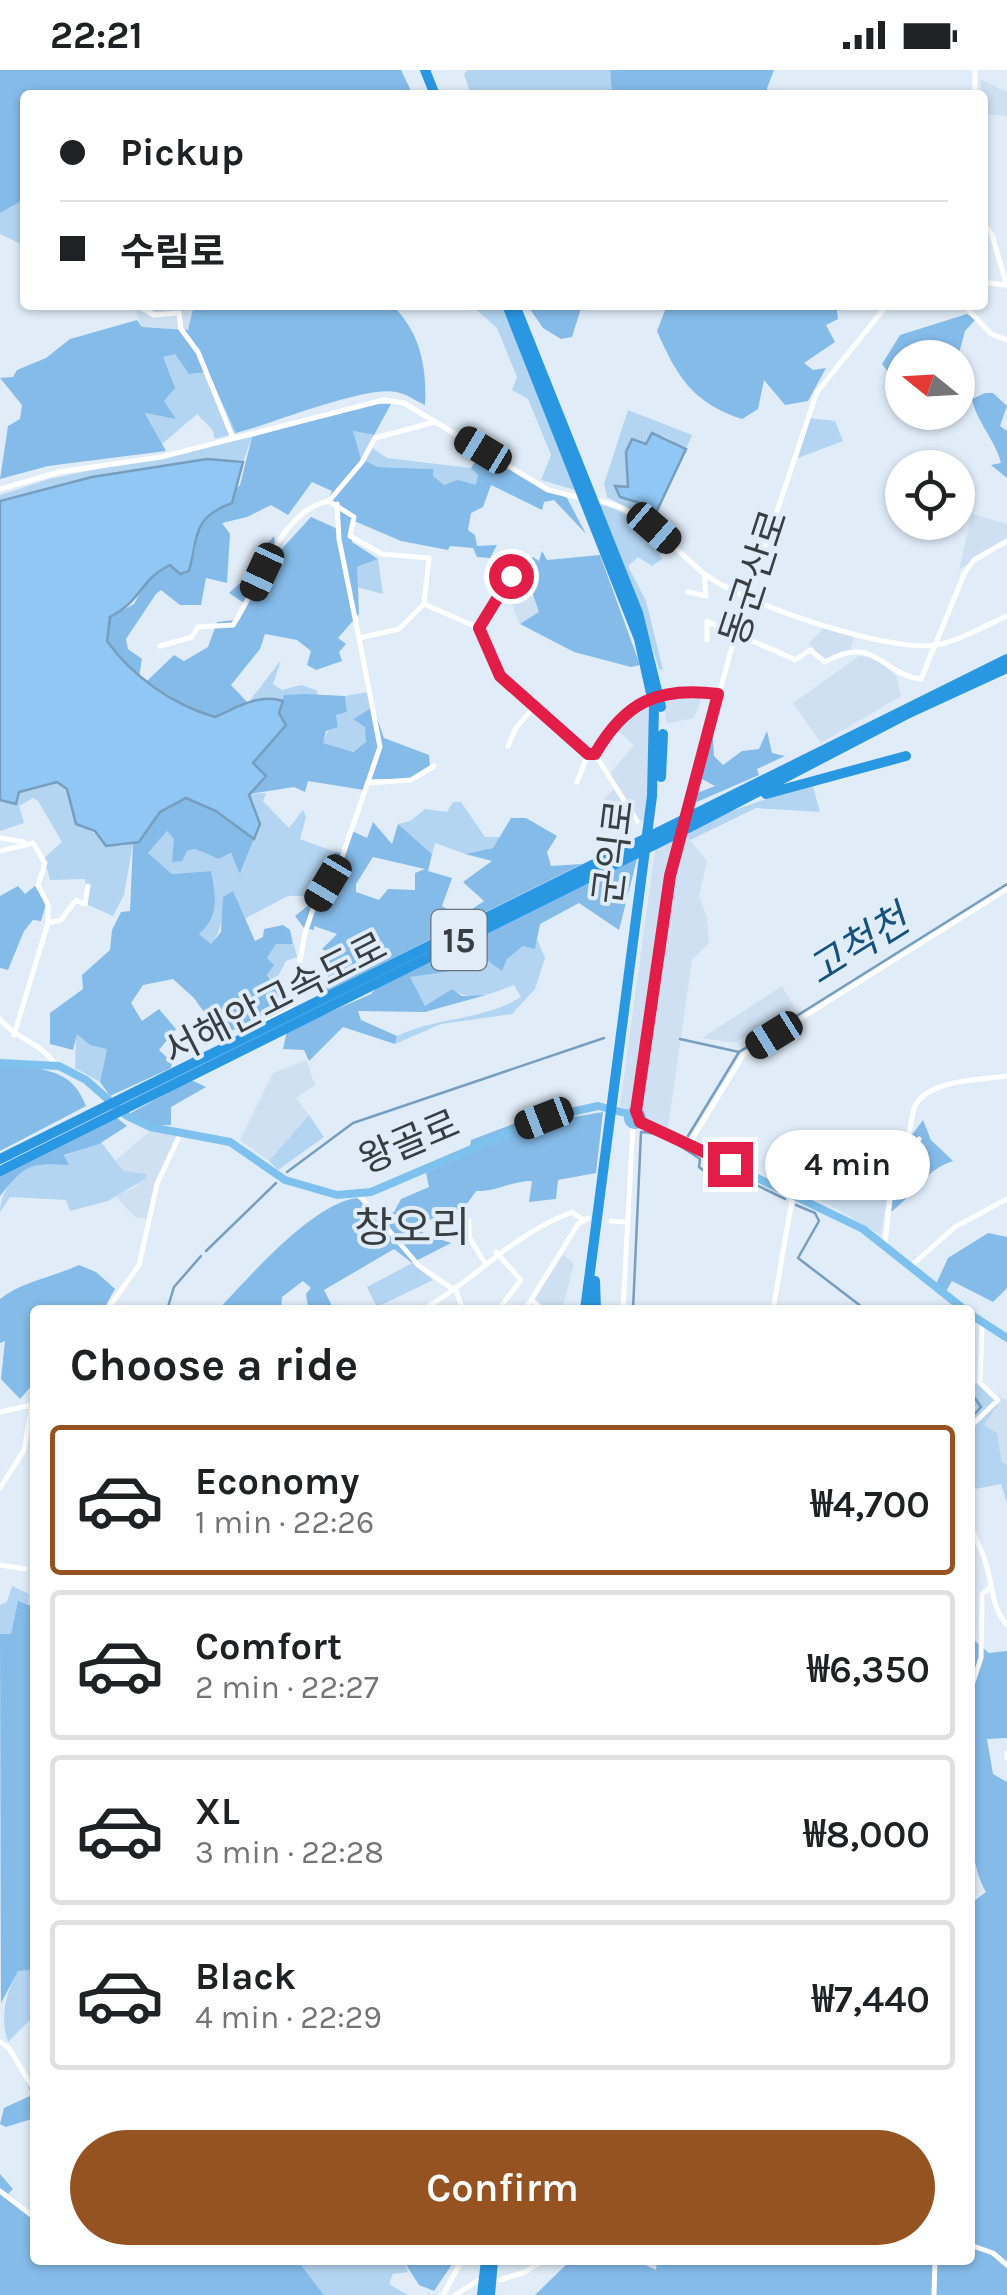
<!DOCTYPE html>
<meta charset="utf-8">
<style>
body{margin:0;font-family:Karla,"Noto Sans KR",sans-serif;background:#f2f2f2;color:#202124;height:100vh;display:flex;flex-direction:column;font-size:38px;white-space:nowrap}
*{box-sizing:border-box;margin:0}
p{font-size:32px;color:#757577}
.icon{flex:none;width:55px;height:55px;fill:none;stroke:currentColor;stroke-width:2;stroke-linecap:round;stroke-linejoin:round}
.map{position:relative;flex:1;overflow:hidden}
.sheet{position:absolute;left:30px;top:1235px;width:945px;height:960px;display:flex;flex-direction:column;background:#fff;border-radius:10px;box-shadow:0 2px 8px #0004}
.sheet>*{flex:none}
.banner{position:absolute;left:20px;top:20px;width:968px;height:220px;border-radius:10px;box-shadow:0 2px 8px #0004;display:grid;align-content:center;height:220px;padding:0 40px;background:#fff}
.needle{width:65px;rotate:288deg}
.controls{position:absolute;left:885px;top:270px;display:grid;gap:20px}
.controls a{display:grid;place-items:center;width:90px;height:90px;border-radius:50%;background:#fff;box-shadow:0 2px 8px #0004;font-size:50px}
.end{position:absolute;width:45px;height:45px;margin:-22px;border:12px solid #e11d48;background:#fff;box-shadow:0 0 0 5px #fff}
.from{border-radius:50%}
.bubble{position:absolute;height:70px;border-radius:35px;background:#fff;box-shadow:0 2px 8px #0004;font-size:32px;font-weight:600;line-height:70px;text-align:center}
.car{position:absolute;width:30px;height:60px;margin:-30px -15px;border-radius:12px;box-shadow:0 0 8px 2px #0007;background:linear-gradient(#222 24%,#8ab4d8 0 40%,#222 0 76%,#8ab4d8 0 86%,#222 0)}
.banner b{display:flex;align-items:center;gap:35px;height:95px;font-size:38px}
.banner b+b{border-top:2px solid #e0e0e0}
.banner i{width:25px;height:25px;background:#202124}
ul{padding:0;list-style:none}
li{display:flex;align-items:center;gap:30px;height:150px;margin:0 20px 15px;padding:0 20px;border:5px solid #e0e0e0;border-radius:10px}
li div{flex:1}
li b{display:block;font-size:38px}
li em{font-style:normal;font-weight:600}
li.active{border-color:#955321}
li>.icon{width:90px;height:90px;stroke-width:1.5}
h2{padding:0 40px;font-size:45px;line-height:120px}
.cta{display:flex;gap:20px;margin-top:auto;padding:20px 40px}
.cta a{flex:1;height:115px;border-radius:60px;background:#955321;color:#fff;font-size:40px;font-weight:600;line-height:115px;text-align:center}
.status{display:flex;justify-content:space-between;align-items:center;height:70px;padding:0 50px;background:#fff;direction:ltr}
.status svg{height:28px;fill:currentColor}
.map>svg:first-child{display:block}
.built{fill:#cee0f2}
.green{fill:#b4d5f1}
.forest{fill:#85bbe9;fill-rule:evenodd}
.water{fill:#91c7f5;stroke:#779ebf;stroke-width:2.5}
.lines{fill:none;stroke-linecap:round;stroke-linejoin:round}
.stream{stroke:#779ebf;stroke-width:2.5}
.minor{stroke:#fff;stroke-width:5}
.major{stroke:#7fc1ee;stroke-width:8}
.highway{stroke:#2a97e3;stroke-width:10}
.route{stroke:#e11d48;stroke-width:12}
.labels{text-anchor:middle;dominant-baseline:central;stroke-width:8;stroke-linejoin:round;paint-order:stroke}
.shield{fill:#e0edf9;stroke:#6b7279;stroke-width:2.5}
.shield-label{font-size:35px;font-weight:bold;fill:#393e42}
.street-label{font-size:38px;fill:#393e42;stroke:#e0edf9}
.water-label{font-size:40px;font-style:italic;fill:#17527e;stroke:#e0edf9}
.quarter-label{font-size:42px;fill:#393e42;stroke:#e0edf9}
</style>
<div class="status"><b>22:21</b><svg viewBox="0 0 49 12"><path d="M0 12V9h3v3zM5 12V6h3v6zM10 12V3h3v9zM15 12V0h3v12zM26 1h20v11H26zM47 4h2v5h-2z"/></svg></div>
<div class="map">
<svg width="1007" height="2225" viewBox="0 0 1007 2225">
<rect width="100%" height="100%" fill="#e0edf9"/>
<!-- built -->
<path class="built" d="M980 9 1007 22V46L983 44Z
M133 235H194L195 240 188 260 142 257Z
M972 444 1007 454V468L959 500Z
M522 502 540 543 520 554 506 520Z
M825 557 854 565 851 579 824 590 809 573Z
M859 586 877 588 897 607 901 626 821 673 793 633Z
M703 624 694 648 666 654 664 627Z
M649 635 650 707 644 750 622 755 601 732 614 719 607 707 634 675 615 658Z
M686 765 707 791 699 826 707 847 709 873 692 890 668 1058 620 1036 655 779Z
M782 916 794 936 735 973 702 968Z
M306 990 315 1015 296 1028 309 1045 269 1091 240 1070 273 1003Z
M151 1060 178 1065 147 1149 135 1147 115 1126 134 1118 146 1104 123 1101 115 1091Z
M890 1107 881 1165 795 1115Z
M563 1185 574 1193 562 1240H543L531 1233Z
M999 1326 1007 1330V1395L1002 1392 997 1363 983 1355Z"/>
<!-- green -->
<path class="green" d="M468 0H610L612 25H479L470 22 464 4Z
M25 129V176L0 164V143Z
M471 235H502L575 420 541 410 551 385 528 329 512 320 517 307 497 258Z
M175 284 184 293 208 301 236 363 215 369 212 359 197 344 162 374 145 342 164 347V330L169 325 163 286Z
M628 340 692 365 686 379 664 366 650 368 630 395 628 418 620 427 650 436 653 452 607 427 604 414Z
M810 348 835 351 843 371 798 388Z
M352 361 374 365 368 375 387 388 471 398 478 404 477 415H444L432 406V399L378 397 361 389Z
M252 367 243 392 207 389 0 431V425L49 409Z
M598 434C632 442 649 458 662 489L652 496 638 487 628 496 646 531 663 600 659 599C648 562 634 529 619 494 611 475 609 454 598 434Z
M378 489 383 524 357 517V497Z
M281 590 273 614 282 620 301 615 316 620 319 626H284L283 631 273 628 248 633Z
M368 622 373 637 353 649 366 657 367 672 352 682 322 673 336 645 347 642 345 626Z
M57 712 67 719 76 754 121 776 133 773 124 825 113 846 88 835 85 809 50 810 44 788 62 772 38 731 33 728 19 736 24 753 0 761V730L16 733 18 722Z
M812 713 820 742 756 738 690 770 686 765 723 744Z
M266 723 263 731 289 758 303 740 306 747 300 769 335 782 314 826H288L244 849 233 821C221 840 224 858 211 875L199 864C220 847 216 826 211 801L172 804 148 783 167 761 187 781 195 779 219 789 232 783 241 803 260 754 249 724Z
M453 732H461L485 767H501L493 778 465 784 435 773 432 784 398 754 410 751 425 739 447 742Z
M537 869 545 888 535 919 512 944 441 954 395 974 397 966C439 946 483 951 521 927L514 915C494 923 471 933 452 919L425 937 410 907 459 899 455 887 507 889 523 876 535 878Z
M287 872 294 875 297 887 286 891 274 914 267 904 273 895 267 888 276 874Z
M76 963 107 979 100 1012 75 998Z
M309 1045 324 1067 278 1100 269 1091Z
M101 1072 123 1101 147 1104 145 1109 108 1131 70 1141 66 1130 10 1127 0 1142C0 1122 16 1100 36 1093 45 1090 59 1094 68 1094L64 1086Z
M412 1193 433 1210 377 1237 367 1217Z
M970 1313H977L998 1334 984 1355 997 1363 1002 1392 1007 1395V1434L1001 1414 975 1419 970 1414V1342L976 1338 970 1328Z
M12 1516 29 1524 28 1534 18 1532 11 1564H0V1535L7 1532Z
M35 1900V1945L8 1972C0 1948 5 1924 18 1901Z
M403 2190 408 2202 393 2204 389 2214 408 2225H324L297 2191Z"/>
<!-- forest -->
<path class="forest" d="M0 0H401L413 25H25V129L0 143Z
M610 0H774L766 21 746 25H612Z
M194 235H392C420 262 427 296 425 335 416 331 405 323 396 322 363 316 275 353 236 363L208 302 189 304 175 284 163 287 175 318 164 331 176 349 145 343 166 381 48 396 0 409 8 356 20 349 22 335 0 308 13 307 17 300 46 288 70 269 137 250 142 257 188 260Z
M527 235H582L572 267 561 269 543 258Z
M667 235H836L838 249 826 255 835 272 804 293 813 300 826 298 808 331 785 335 764 310 758 339 742 349C693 333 677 307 657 261Z
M967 244 975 250 965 261 958 287 902 288V320L882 294 900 265Z
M985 323H993L1007 336 1000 356 1007 361V408L991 395 1001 393C995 369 976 351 972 329Z
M373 334H391L374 365 353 361 361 389 378 397 433 399V406L444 415 458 410 476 415 478 405 471 398 480 384 567 428 586 464 554 430 544 432 542 440 491 415 483 437 471 443 468 460 475 465 477 476 497 475 490 488 477 487 473 478 450 476 448 480 401 471 352 450V472L378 489 357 497 359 544 338 568 346 574 339 582 342 591 316 600 307 595 311 581 297 570 265 564 260 579 231 615 248 633 215 647 193 641 147 611 174 585 184 591 208 577 217 552 235 550 244 533 229 523 240 513 254 514 264 477 274 466 276 485 311 447 338 459 336 436 329 428 332 421 312 412 288 445 271 435 247 447 222 453 230 464 227 513 206 508 201 535H180L161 520 156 524 126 569 128 579 142 589 139 607 107 571 109 547 134 534 149 505 195 481 199 454 240 415 252 367Z
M542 481 547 490 600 485 640 595 631 597 574 582 520 554 539 542 522 493 533 487 539 491Z
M304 624 345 626 347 642 336 645 338 657 326 661 323 673 353 682 366 672 365 657 353 649 373 637 384 668 429 685 430 696 410 709H368L364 720 308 711 305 722 294 717 249 724 266 706 253 693 286 656 279 643 284 625Z
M767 661 772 683 785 686 757 699 759 705 690 735 692 725 715 716 698 707 707 671 713 668 714 686 723 695 742 681 759 679Z
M186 728 216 741 254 769 240 804 231 783 219 789 195 779 187 781 182 791 172 792 174 769 167 761 148 783 172 804 211 801C216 825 220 847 199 864L211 874 221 862 223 827 233 821 255 871 263 867 264 859 283 855 290 860 293 874H276L267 888 274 895 267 905 279 922 289 924C268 941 244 967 216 959L194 928 173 909 143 915 131 933 142 951 159 939 176 959 159 980 172 992 171 998 110 1026 100 1012 107 979 90 975 77 964 73 980 50 974V943L83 919 82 905 110 880 112 860 121 842 130 841 133 773 140 772 160 742Z
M511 748H526L557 766 547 782 551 796 582 794 323 923 317 916 328 910 329 883 322 879 337 864 314 856V860L304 858 295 846 315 830 335 782 342 783 350 760 367 768 373 752 392 774 398 754 432 784 428 801 452 808 442 836 460 847 484 831 463 812 492 791 465 784 493 778ZM373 787 425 799 415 803V820L388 819 379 830 356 822V814Z
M637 789 619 860 579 833 540 854 535 879 523 876 507 889 502 901 487 890 456 887 459 900 410 907 425 936 452 919 462 926 486 925 425 942 358 941 361 950 397 966 395 974 343 957 309 991 304 980 283 979 287 961 371 924 379 915Z
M18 816 25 824 35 816 46 834 41 851 33 850 24 861 8 900 0 898V826Z
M26 996C56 1002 74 1005 86 1036L0 1081V997Z
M191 1010 206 1017 171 1037V1055H152L129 1044Z
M603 1042 596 1103 558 1110 556 1129 529 1132 532 1111C511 1111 495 1122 476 1121L459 1145 452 1137 449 1146 423 1151 419 1157 424 1164 451 1173 412 1193 394 1179 324 1220 334 1240 308 1237 306 1224 311 1218 303 1211 282 1227 281 1240H218C249 1207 313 1133 357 1128L377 1145 362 1144 358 1161 374 1157 371 1149 394 1142 401 1129 429 1117 426 1103 469 1082 471 1070 529 1048 549 1051Z
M116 1047 127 1056 99 1074 64 1085 69 1095C29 1093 26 1094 0 1126V1103Z
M923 1050 931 1070 953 1091C923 1101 915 1124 891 1142L895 1110 909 1111 913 1098 903 1077Z
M988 1163 1007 1167V1218L993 1232 952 1211 946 1221 936 1214 948 1188Z
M79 1195 96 1202 115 1219 103 1240H35V1312L20 1329 1 1309 5 1271 0 1273V1229C21 1212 53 1207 79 1195Z
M18 1531 35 1537V1900L18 1901 1 1933 0 1564H11Z
M970 1551 975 1571 989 1583 1007 1581V1668L987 1669 993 1704 1007 1712V2225H535L571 2190H635L656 2200 657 2190H970V1834L986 1822C956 1772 970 1614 970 1551Z
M35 2000V2048L6 2057 0 2054 4 2038 32 2025 26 2012Z
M0 2104 13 2119 8 2124 35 2146V2190H297L324 2225H0Z
M403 2190H455L434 2221 419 2215Z"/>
<!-- water -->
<path class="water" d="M652 363 686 379 654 447 650 436 620 427 615 416 628 417 626 382 632 369 646 374Z
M207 389 243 392 232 433C192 448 199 464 189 501L180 504 170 495C138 511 144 529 110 547L107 571C132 606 173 635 215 647 236 638 259 623 283 631L279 643 286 655 253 693 266 706 249 725 260 754 254 769 216 741 186 728 160 742 139 772 106 776 95 761 76 754 67 719 57 712 19 722 16 734 0 730V431L92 407Z"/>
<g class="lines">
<!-- stream -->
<path class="stream" d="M680 969 739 982 1007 814
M688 1066 739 982
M287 1102 353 1053 604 968
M796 1135 815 1143 819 1151 798 1188 866 1240
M206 1181 276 1113
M167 1240 174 1217 201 1186
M633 1240 641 1062C662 1062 682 1077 700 1089L699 1097C712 1108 721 1109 736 1105L785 1129
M970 1321 981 1337 970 1349"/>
<!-- minor -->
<path class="minor" d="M975 25V0
M982 150 992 165 1007 216
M982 212 1004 215
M137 235 154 245 179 243 181 259 198 282 233 368
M964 235 991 264 1007 270
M0 419 59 402 161 387 384 330 404 333 548 420 577 427
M596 430C642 438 668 473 702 502 739 533 889 583 936 575 960 571 984 556 1007 546
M329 431 362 392 375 368 435 352
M337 434 339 469 359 568
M688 522 706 526 704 503
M479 558 511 506
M707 570V551C737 567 766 575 795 590L810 580 825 592C875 563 882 605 921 609L965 502 974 490 1007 471
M160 576 192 567 198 557 233 555C259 517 279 440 329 431L354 447 350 466 382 484 429 488 424 534 479 558 500 606 584 682 595 684 621 645 651 629
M661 624 691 620 717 624
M508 676 516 658 533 638
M595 684 637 751
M577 712 588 684
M368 713 411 710 434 696
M685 747 735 566 817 322 887 235
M0 768 24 772
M0 781 33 773 45 793 38 815 48 835V853
M0 949C15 969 43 973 55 995
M251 959 292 935 305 863 315 833 340 793 380 677 359 568 399 559 424 534
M14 965 48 853 61 850 76 830 85 834 88 816
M636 1041 681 763
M689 1074 744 984 1007 819
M359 1125 419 1196 456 1221 463 1240
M469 1151V1167L485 1193
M611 1151 625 1152
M885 1173 893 1102 898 1088 919 1069
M496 1182 521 1210 498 1240
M911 1196 955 1157 1007 1129
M531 1230 544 1240
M107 1240 139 1195 157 1114 181 1062
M422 1240C480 1207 506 1168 572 1142L582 1149
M525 1240 578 1154 588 1148
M623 1240 633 1055
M773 1240 793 1124 800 1118 886 1106C890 1088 901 1080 908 1065 912 1055 911 1043 916 1034 932 1009 981 1010 1007 1006
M0 1342 31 1335
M970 1357 998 1330 980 1313 982 1254
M0 1418 24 1380 32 1335
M970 1454C975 1469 985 1486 988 1501 993 1521 993 1539 1007 1555
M0 1495 25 1499
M970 1621 981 1588 982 1524 990 1518
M1007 1683V1688
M0 1972 9 1978 35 2022
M0 2121 35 2148
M970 2175 993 2183 1007 2195
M500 2210 525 2202 544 2190
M443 2225 462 2190
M455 2225 477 2211
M934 2225 935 2190"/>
<!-- major -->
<path class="major" d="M0 993 59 996 86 1010 127 1046 150 1057 230 1072 285 1110 337 1125 371 1122 544 1048 598 1036 629 1044
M628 1048a7 7 0 1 1 14 0a7 7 0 1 1-14 0Z
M641 1052 863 1159 965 1240
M970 1244 1007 1268"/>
<!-- highway -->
<path class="highway" d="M425 0 435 25
M507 235 639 569 654 637 652 726 585 1240
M515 235 638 543 661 637
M661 707 663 664
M766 724 906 686
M0 1089 1007 589
M0 1101 694 755 907 644 1007 598
M595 1211 596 1240
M482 2225 486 2190
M490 2225 493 2190"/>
</g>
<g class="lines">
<!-- route -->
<path class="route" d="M511 506 479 558 500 606 588 684H595C625 632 658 616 718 624L670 806 636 1041 640 1052 730 1094"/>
</g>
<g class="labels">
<!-- shield labels -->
<rect class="shield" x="431.5" y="840" width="55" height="60" rx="8"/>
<g class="shield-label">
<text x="459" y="870">15</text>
</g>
<!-- street labels -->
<g class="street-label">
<text transform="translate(754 508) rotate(-72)">동군산로</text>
<text transform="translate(614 782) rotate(-83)">군익로</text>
<text transform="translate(275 929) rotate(-27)">서해안고속도로</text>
<text transform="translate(409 1072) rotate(-23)">왕골로</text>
</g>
<!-- water labels -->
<g class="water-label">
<text transform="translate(858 875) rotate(-32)">고척천</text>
</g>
<!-- quarter labels -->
<g class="quarter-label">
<text x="412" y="1158">창오리</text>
</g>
</g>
</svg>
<div class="controls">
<a><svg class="needle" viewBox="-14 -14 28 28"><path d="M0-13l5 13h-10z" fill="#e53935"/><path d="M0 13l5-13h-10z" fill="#757577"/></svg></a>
<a><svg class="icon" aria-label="locate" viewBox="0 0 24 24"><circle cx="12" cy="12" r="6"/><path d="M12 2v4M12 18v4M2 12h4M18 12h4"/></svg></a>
</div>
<i class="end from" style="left:511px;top:506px"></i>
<i class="end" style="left:730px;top:1094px"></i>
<div class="bubble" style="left:765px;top:1060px;width:165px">4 min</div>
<i class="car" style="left:483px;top:380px;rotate:301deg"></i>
<i class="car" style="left:654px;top:458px;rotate:131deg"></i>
<i class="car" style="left:262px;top:502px;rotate:205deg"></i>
<i class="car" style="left:328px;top:813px;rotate:211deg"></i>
<i class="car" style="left:774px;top:965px;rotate:238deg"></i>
<i class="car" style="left:544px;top:1048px;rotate:249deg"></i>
<div class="banner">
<b><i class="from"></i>Pickup</b>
<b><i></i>수림로</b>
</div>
<section class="sheet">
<h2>Choose a ride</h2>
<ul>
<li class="active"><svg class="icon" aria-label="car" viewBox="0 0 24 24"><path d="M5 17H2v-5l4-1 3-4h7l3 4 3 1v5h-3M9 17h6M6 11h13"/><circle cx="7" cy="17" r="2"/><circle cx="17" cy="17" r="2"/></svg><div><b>Economy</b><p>1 min · 22:26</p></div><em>₩4,700</em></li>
<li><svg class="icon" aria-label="car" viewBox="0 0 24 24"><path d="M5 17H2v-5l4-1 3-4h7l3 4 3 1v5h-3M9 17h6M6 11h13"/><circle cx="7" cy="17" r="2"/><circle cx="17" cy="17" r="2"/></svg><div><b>Comfort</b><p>2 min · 22:27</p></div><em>₩6,350</em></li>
<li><svg class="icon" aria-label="car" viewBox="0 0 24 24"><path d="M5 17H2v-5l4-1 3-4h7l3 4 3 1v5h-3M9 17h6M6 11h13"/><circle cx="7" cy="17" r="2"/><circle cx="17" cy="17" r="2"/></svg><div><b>XL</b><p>3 min · 22:28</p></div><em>₩8,000</em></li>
<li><svg class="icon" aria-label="car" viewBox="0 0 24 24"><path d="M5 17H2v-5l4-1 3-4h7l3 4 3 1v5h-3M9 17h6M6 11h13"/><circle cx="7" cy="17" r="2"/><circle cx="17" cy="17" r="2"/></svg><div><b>Black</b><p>4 min · 22:29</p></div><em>₩7,440</em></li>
</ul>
<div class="cta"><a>Confirm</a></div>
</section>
</div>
